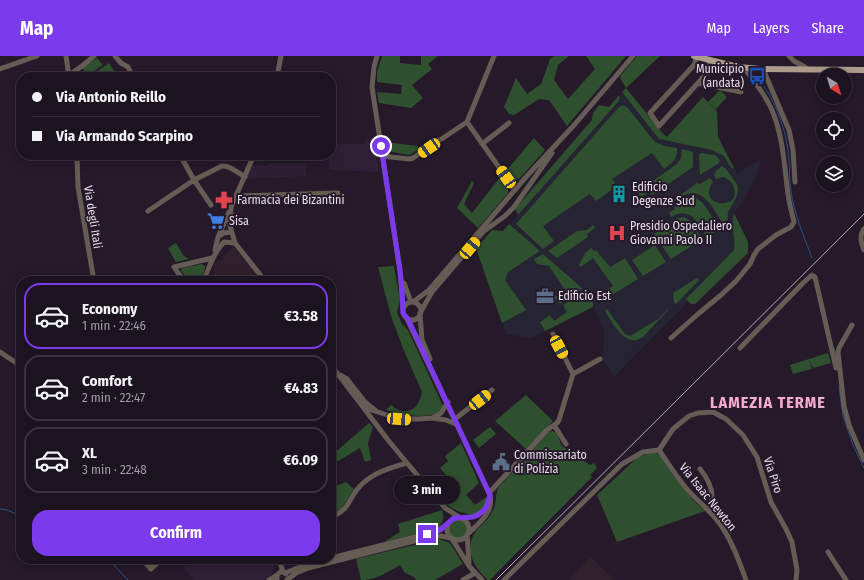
<!DOCTYPE html>
<meta charset="utf-8">
<style>
body{margin:0;font-family:"Fira Sans Condensed",sans-serif;background:#251c29;color:#f1f3f6;height:100vh;display:flex;flex-direction:column;font-size:15px;white-space:nowrap}
*{box-sizing:border-box;margin:0}
p{font-size:13px;color:#a09ea5}
.icon{flex:none;width:22px;height:22px;fill:none;stroke:currentColor;stroke-width:2;stroke-linecap:round;stroke-linejoin:round}
.map{position:relative;flex:1;overflow:hidden}
.details{position:absolute;left:16px;top:220px;width:320px;height:288px;display:flex;flex-direction:column;background:#1c1320;border-radius:16px;box-shadow:0 2px 10px #0003,0 0 0 1px #3a323e}
.details>*{flex:none}
.banner{position:absolute;left:16px;top:16px;width:320px;height:88px;border-radius:16px;box-shadow:0 2px 10px #0003,0 0 0 1px #3a323e;display:grid;align-content:center;height:88px;padding:0 16px;background:#1c1320}
.needle{width:26px;rotate:142deg}
.tools{position:absolute;left:816px;top:12px;display:grid;gap:8px}
.tools a{display:grid;place-items:center;width:36px;height:36px;border-radius:50%;background:#1c1320;box-shadow:0 2px 10px #0003,0 0 0 1px #3a323e;font-size:20px}
.end{position:absolute;width:18px;height:18px;margin:-9px;border:5px solid #7c3aed;background:#fff;box-shadow:0 0 0 2px #fff}
.from{border-radius:50%}
.bubble{position:absolute;height:28px;border-radius:14px;background:#1c1320;box-shadow:0 2px 10px #0003,0 0 0 1px #3a323e;font-size:13px;font-weight:700;line-height:28px;text-align:center}
.car{position:absolute;width:12px;height:24px;margin:-12px -6px;border-radius:5px;box-shadow:0 0 3px 1px #0007;background:linear-gradient(#f5c518 24%,#345 0 40%,#f5c518 0 76%,#345 0 86%,#f5c518 0)}
.banner b{display:flex;align-items:center;gap:14px;height:38px;font-size:15px}
.banner b+b{border-top:1px solid #3a323e}
.banner i{width:10px;height:10px;background:#f1f3f6}
ul{padding:7px 0 0;list-style:none}
li{display:flex;align-items:center;gap:12px;height:66px;margin:0 8px 6px;padding:0 8px;border:2px solid #3a323e;border-radius:16px}
li div{flex:1}
li b{display:block;font-size:15px}
li em{font-style:normal;font-weight:700}
li.selected{border-color:#7c3aed}
li>.icon{width:36px;height:36px;stroke-width:1.5}
.button{display:flex;gap:8px;margin-top:auto;padding:8px 16px}
.button a{flex:1;height:46px;border-radius:16px;background:#7c3aed;color:#fff;font-size:16px;font-weight:700;line-height:46px;text-align:center}
header{display:flex;align-items:center;gap:24px;box-sizing:border-box;height:56px;padding:0 20px;background:#7c3aed;color:#fff}
header strong{font-size:19px}
nav{display:flex;gap:22px;margin-inline-start:auto;font-size:14px}
.map>svg:first-child{display:block}
.built{fill:#2f1f35}
.education{fill:#2f202b}
.medical{fill:#262333}
.green{fill:#2e502e}
.lines{fill:none;stroke-linecap:round;stroke-linejoin:round}
.stream{stroke:#265487;stroke-width:1}
.minor{stroke:#655d55;stroke-width:5}
.major{stroke:#ad9b8c;stroke-width:6}
.rail{stroke:#b2a9b6;stroke-width:1}
.route{stroke:#7c3aed;stroke-width:5}
.labels{text-anchor:middle;dominant-baseline:central;stroke-width:4;stroke-linejoin:round;paint-order:stroke}
.poi-label{font-size:12px;fill:#e5dde8;stroke:#25192a;text-anchor:start}
.street-label{font-size:12px;fill:#e5dde8;stroke:#25192a}
.district-label{font-size:16px;font-weight:bold;letter-spacing:1px;fill:#f7abce;stroke:#25192a}
</style>
<header>
<strong>Map</strong>
<nav><a>Map</a><a>Layers</a><a>Share</a></nav>
</header>
<div class="map">
<svg width="864" height="524" viewBox="0 0 864 524">
<rect width="100%" height="100%" fill="#25192a"/>
<!-- built -->
<path class="built" d="M334 77 335 88H364L366 82 374 83 379 116 329 114 328 99H331V78Z
M271 108H305L306 120 246 123 252 110H265Z
M218 503H257L258 507 275 505 274 515 271 520 264 524H193L183 511Z"/>
<!-- education -->
<path class="education" d="M233 191 259 223 256 225H212L214 208 223 203 224 199Z
M591 501 615 524H569Z"/>
<!-- medical -->
<path class="medical" d="M626 32 667 81 703 41 717 55 718 81 737 117 761 103 757 119 742 147 734 157 748 186V197L695 248H691L688 246 614 321 603 304 604 274 593 251 531 282 506 278 476 192 492 174 503 175 518 159 515 153 592 64 593 57 599 49 609 51Z"/>
<!-- green -->
<path class="green" d="M382 0H400V7L421 9V0H438L428 8 432 13 412 29 423 42 411 52 379 47 377 36 401 38 402 29 377 26V16Z
M554 0H569L558 9 554 24 568 43 595 13 586 0H626L567 70 549 44 539 43 514 59 509 58 504 51 516 22 527 38 541 28 550 3Z
M637 0H660L626 32 663 78 667 81 703 41 717 55 718 81 734 112 732 113 724 100 712 94 659 83 622 36 626 32 620 22 621 19Z
M97 2 103 9 87 20 82 12Z
M109 7 115 16 107 21H95L93 18Z
M720 34 727 41 716 53 708 46Z
M619 39 620 41 618 46 518 159 515 153 592 64 593 57 599 49 609 51Z
M623 49 627 51 654 85 664 90 677 92C678 103 672 107 664 113L652 97 612 123 617 130 596 145 590 138 543 170 554 185 543 193 516 168 619 51Z
M534 82 545 94 520 122 516 124 507 114Z
M385 86 418 90V94L409 99 387 95Z
M682 93 693 96V111L652 139 649 136 641 141 637 136 677 108 681 102Z
M701 97 715 99 720 104 719 107 700 119 699 99Z
M722 110 726 113 737 128 738 133 737 140 728 156 727 168 726 170 724 169C715 157 706 133 688 138 681 139 676 145 671 146L697 127 700 128 710 122 713 126C695 151 742 155 734 132 732 126 729 123 723 121L716 123 714 119 716 115Z
M501 120 508 130V137L478 172 457 152 472 125 474 127 464 148 472 157Z
M696 142 703 147 720 173 707 181C697 166 691 150 671 161L669 157 675 153 674 151 686 143Z
M734 157 748 186V197L695 248H691L686 243 734 194C736 182 730 170 734 157Z
M685 161 690 165 703 183 671 203 654 178 678 162Z
M509 168 540 195 508 216 505 224 526 254 502 267 476 192 492 174 503 175Z
M593 169 595 172 587 178 588 181 557 202 548 195 577 175 587 174Z
M176 187 184 200 189 203 176 206 168 192Z
M655 189 666 206 643 220 632 204Z
M591 192 594 195 596 194 610 211 625 202 638 223 602 245 598 244 597 242 613 230 593 202 581 211 579 209 585 197Z
M543 198 582 232V233L560 248 554 241 565 234 549 210 537 208 534 203Z
M202 208 205 210V212L200 225H190L181 215 182 212Z
M394 210 400 245 397 256 402 268 408 274 443 350C434 367 400 358 386 354L391 349C405 362 419 354 422 336L402 290 391 260 378 211Z
M697 222 699 224 676 248 674 247 673 237Z
M584 236 593 247V251L545 275 540 266 550 259 554 265 567 256 563 249Z
M607 253 625 278 630 280 658 263 668 253H669L643 281C626 293 614 269 606 257L605 254Z
M828 297 831 307 813 312 809 303Z
M809 303 812 313 793 318 790 309Z
M526 339 553 365 527 394 495 365Z
M369 367 373 371 368 387 371 404 365 406 360 392 333 408 331 405V400Z
M490 371 496 378 479 392 473 384Z
M552 375 556 376 562 390 590 409 594 407 597 412 590 419 592 421 490 524H488C474 512 463 493 476 475 481 469 488 464 492 456 497 448 495 440 498 432L548 376Z
M461 387 479 427 466 439 475 449 486 441C486 467 459 458 446 448L460 435 440 412 448 405 445 400Z
M654 396 660 399 672 418 694 445 705 455 617 486 597 439 638 401Z
M346 426 354 433 341 453 331 457V432Z
M442 454C445 462 443 467 436 473L384 486 400 476 398 468Z
M449 473a9 9 0 1 1 18 0a9 9 0 1 1-18 0Z
M439 483 450 487 463 508 435 524H416L414 521 405 517 400 509C388 516 376 524 361 524L356 503Z"/>
<g class="lines">
<!-- stream -->
<path class="stream" d="M758 22C776 45 787 75 789 104 790 114 789 125 791 135 794 158 804 180 812 202
M834 292 836 300
M839 331 843 360 853 389 864 412
M0 453 7 454 21 460
M106 503 113 508 128 524"/>
<!-- minor -->
<path class="minor" d="M66 0 69 21
M115 0 121 7 128 11 133 21
M377 0 374 11 372 31 400 215 403 252
M494 0 467 66 515 134
M789 0 794 5 805 11
M697 1 694 9 650 57 659 70 707 17 710 5
M0 13 37 0
M763 13 789 74 793 94 795 126
M69 19 82 10 94 0
M277 21 281 0
M698 27 741 36
M482 88 509 67
M77 99 78 131 94 225
M180 99 194 124 211 149
M254 99 231 151 230 170 235 187 265 225
M382 100 409 103 413 102 467 66
M236 140 338 137
M148 155 194 124 222 110C230 109 238 117 245 121
M864 173C859 180 861 187 864 194
M218 181 224 177 231 176
M215 194 218 181 229 156
M184 225 174 211 212 202
M203 225C210 211 213 197 224 186L235 187
M404 227 411 246
M413 246 429 234 526 121 575 68 633 0
M403 255a9 9 0 1 1 18 0a9 9 0 1 1-18 0Z
M420 257 432 236 484 175 505 160 514 151 552 97
M420 258 422 284 430 303
M407 263 490 439C494 456 480 466 469 477
M852 269 839 292 838 296 844 350 849 369 864 404
M553 278 573 318
M671 282 698 258 721 239 736 225 750 208 754 199 758 193 776 179 791 171 794 166C791 154 788 143 787 130 784 104 782 76 771 52 765 38 753 24 744 12
M740 292 803 227 812 219 815 221 836 312
M0 296 21 310
M331 309 388 384 407 407 445 452 459 461
M340 319 347 323 365 346 375 354
M363 351 399 363H419L432 362 446 364 458 369
M432 362 441 357 448 346
M455 363 492 334
M554 369 566 388
M659 394 673 373 689 360 698 357 713 356 726 363 743 379 757 401 771 446 786 473 792 486 797 514 796 524
M659 394C668 407 676 420 686 432 697 445 710 454 720 468 732 485 739 505 746 524
M700 413C710 425 716 439 709 454
M489 437 547 374 557 367 559 364 573 318 600 303
M331 461C351 454 348 441 362 428 375 416 390 412 407 407
M447 473a11 11 0 1 1 22 0a11 11 0 1 1-22 0Z
M462 462C476 461 485 458 489 444
M467 479 469 507
M452 483 469 510 482 524
M828 496 846 524
M331 502 435 476 447 469
M142 503 151 513 162 503
M184 503 194 505 208 503
M279 503 283 516
M285 517 307 508 327 503
M269 524 277 519
M277 524V519L280 516H283L286 518
M287 524 296 517 308 512 434 480H440L451 482
M463 524 475 517
M504 524 622 408 643 396 659 394"/>
<!-- major -->
<path class="major" d="M694 0 738 11 760 13 864 14"/>
<!-- rail -->
<path class="rail" d="M496 524 864 158"/>
</g>
<g class="lines">
<!-- route -->
<path class="route" d="M381 90 400 214 402 233 403 257 408 263 490 439 486 452 478 459 473 461 454 462 440 474 427 478"/>
</g>
<!-- icons -->
<defs>
<g id="bus-bare" transform="scale(1.38)"><path d="M-5-6H5V4H4V6H2V4H-2V6H-4V4H-5ZM-3.5-4V0h7V-4ZM-3.5 1.2v1.5H-2V1.2ZM2 1.2v1.5H3.5V1.2Z" fill="#1a4fb4" stroke="#25192a" stroke-width="2.5" paint-order="stroke"/></g>
<g id="building-bare" transform="scale(1.38)"><path d="M-4-6H4V6H1V3H-1V6H-4ZM-2.5-4.3h1.7v1.8h-1.7ZM.8-4.3h1.7v1.8H.8ZM-2.5-1h1.7V.8h-1.7ZM.8-1h1.7V.8H.8Z" fill="#0f9aa8" stroke="#25192a" stroke-width="2.5" paint-order="stroke"/></g>
<g id="pharmacy-bare" transform="scale(1.38)"><path d="M-2-6h4v4h4v4h-4v4h-4v-4h-4v-4h4Z" fill="#e0444e" stroke="#25192a" stroke-width="2.5" paint-order="stroke"/></g>
<g id="supermarket-bare" transform="scale(1.38)"><path d="M-6-5.5h2.5l.6 2H6L4.5 2H-2.5L-4.4-4H-6ZM-1.5 3.2a1.3 1.3 0 1 0 .1 0ZM3 3.2a1.3 1.3 0 1 0 .1 0Z" fill="#3f7fe0" stroke="#25192a" stroke-width="2.5" paint-order="stroke"/></g>
<g id="hospital-bare" transform="scale(1.38)"><path d="M-5-5h3v3.5h4V-5h3V5h-3V1.5h-4V5h-3Z" fill="#e0444e" stroke="#25192a" stroke-width="2.5" paint-order="stroke"/></g>
<g id="office-bare" transform="scale(1.38)"><path d="M-6-3h4V-5.5h4V-3h4V5H-6ZM-1-4.5V-3h2v-1.5ZM-6 0V1H6V0Z" fill="#5c6f8a" stroke="#25192a" stroke-width="2.5" paint-order="stroke"/></g>
<g id="civic-bare" transform="scale(1.38)"><path d="M-.6-6.5H3V-4.5H.6V-3L4-1V1h2V6H-6V1h2V-1L-.6-3ZM-1.2 2.5V6h2.4V2.5Z" fill="#5c6f8a" stroke="#25192a" stroke-width="2.5" paint-order="stroke"/></g>
</defs>
<g fill-rule="evenodd">
<use href="#bus-bare" x="757" y="20"/>
<use href="#building-bare" x="619" y="138"/>
<use href="#pharmacy-bare" x="224" y="144"/>
<use href="#supermarket-bare" x="216" y="165"/>
<use href="#hospital-bare" x="617" y="177"/>
<use href="#office-bare" x="545" y="240"/>
<use href="#civic-bare" x="501" y="406"/>
</g>
<g class="labels">
<!-- poi labels -->
<g class="poi-label">
<text x="744" y="13" text-anchor="end">Municipio<tspan x="744" dy="14">(andata)</tspan></text>
<text x="632" y="131">Edificio<tspan x="632" dy="14">Degenze Sud</tspan></text>
<text x="237" y="144">Farmacia dei Bizantini</text>
<text x="229" y="165">Sisa</text>
<text x="630" y="170">Presidio Ospedaliero<tspan x="630" dy="14">Giovanni Paolo II</tspan></text>
<text x="558" y="240">Edificio Est</text>
<text x="514" y="399">Commissariato<tspan x="514" dy="14">di Polizia</tspan></text>
</g>
<!-- street labels -->
<g class="street-label">
<text transform="translate(93 161) rotate(81)">Via degli Itali</text>
<text transform="translate(773 419) rotate(72)">Via Piro</text>
<text transform="translate(708 441) rotate(51)">Via Isaac Newton</text>
</g>
<!-- district labels -->
<g class="district-label">
<text x="768" y="346">LAMEZIA TERME</text>
</g>
</g>
</svg>
<div class="tools">
<a><svg class="needle" viewBox="-14 -14 28 28"><path d="M0-13l5 13h-10z" fill="#e53935"/><path d="M0 13l5-13h-10z" fill="#a09ea5"/></svg></a>
<a><svg class="icon" aria-label="locate" viewBox="0 0 24 24"><circle cx="12" cy="12" r="6"/><path d="M12 2v4M12 18v4M2 12h4M18 12h4"/></svg></a>
<a><svg class="icon" aria-label="layers" viewBox="0 0 24 24"><path d="M12 4l9 5-9 5-9-5zM3 14l9 5 9-5"/></svg></a>
</div>
<i class="end from" style="left:381px;top:90px"></i>
<i class="end" style="left:427px;top:478px"></i>
<div class="bubble" style="left:394px;top:420px;width:66px">3 min</div>
<i class="car" style="left:429px;top:92px;rotate:236deg"></i>
<i class="car" style="left:506px;top:121px;rotate:325deg"></i>
<i class="car" style="left:470px;top:192px;rotate:40deg"></i>
<i class="car" style="left:559px;top:291px;rotate:152deg"></i>
<i class="car" style="left:480px;top:344px;rotate:52deg"></i>
<i class="car" style="left:399px;top:363px;rotate:94deg"></i>
<div class="banner">
<b><i class="from"></i>Via Antonio Reillo</b>
<b><i></i>Via Armando Scarpino</b>
</div>
<section class="details">
<ul>
<li class="selected"><svg class="icon" aria-label="car" viewBox="0 0 24 24"><path d="M5 17H2v-5l4-1 3-4h7l3 4 3 1v5h-3M9 17h6M6 11h13"/><circle cx="7" cy="17" r="2"/><circle cx="17" cy="17" r="2"/></svg><div><b>Economy</b><p>1 min · 22:46</p></div><em>€3.58</em></li>
<li><svg class="icon" aria-label="car" viewBox="0 0 24 24"><path d="M5 17H2v-5l4-1 3-4h7l3 4 3 1v5h-3M9 17h6M6 11h13"/><circle cx="7" cy="17" r="2"/><circle cx="17" cy="17" r="2"/></svg><div><b>Comfort</b><p>2 min · 22:47</p></div><em>€4.83</em></li>
<li><svg class="icon" aria-label="car" viewBox="0 0 24 24"><path d="M5 17H2v-5l4-1 3-4h7l3 4 3 1v5h-3M9 17h6M6 11h13"/><circle cx="7" cy="17" r="2"/><circle cx="17" cy="17" r="2"/></svg><div><b>XL</b><p>3 min · 22:48</p></div><em>€6.09</em></li>
</ul>
<div class="button"><a>Confirm</a></div>
</section>
</div>
